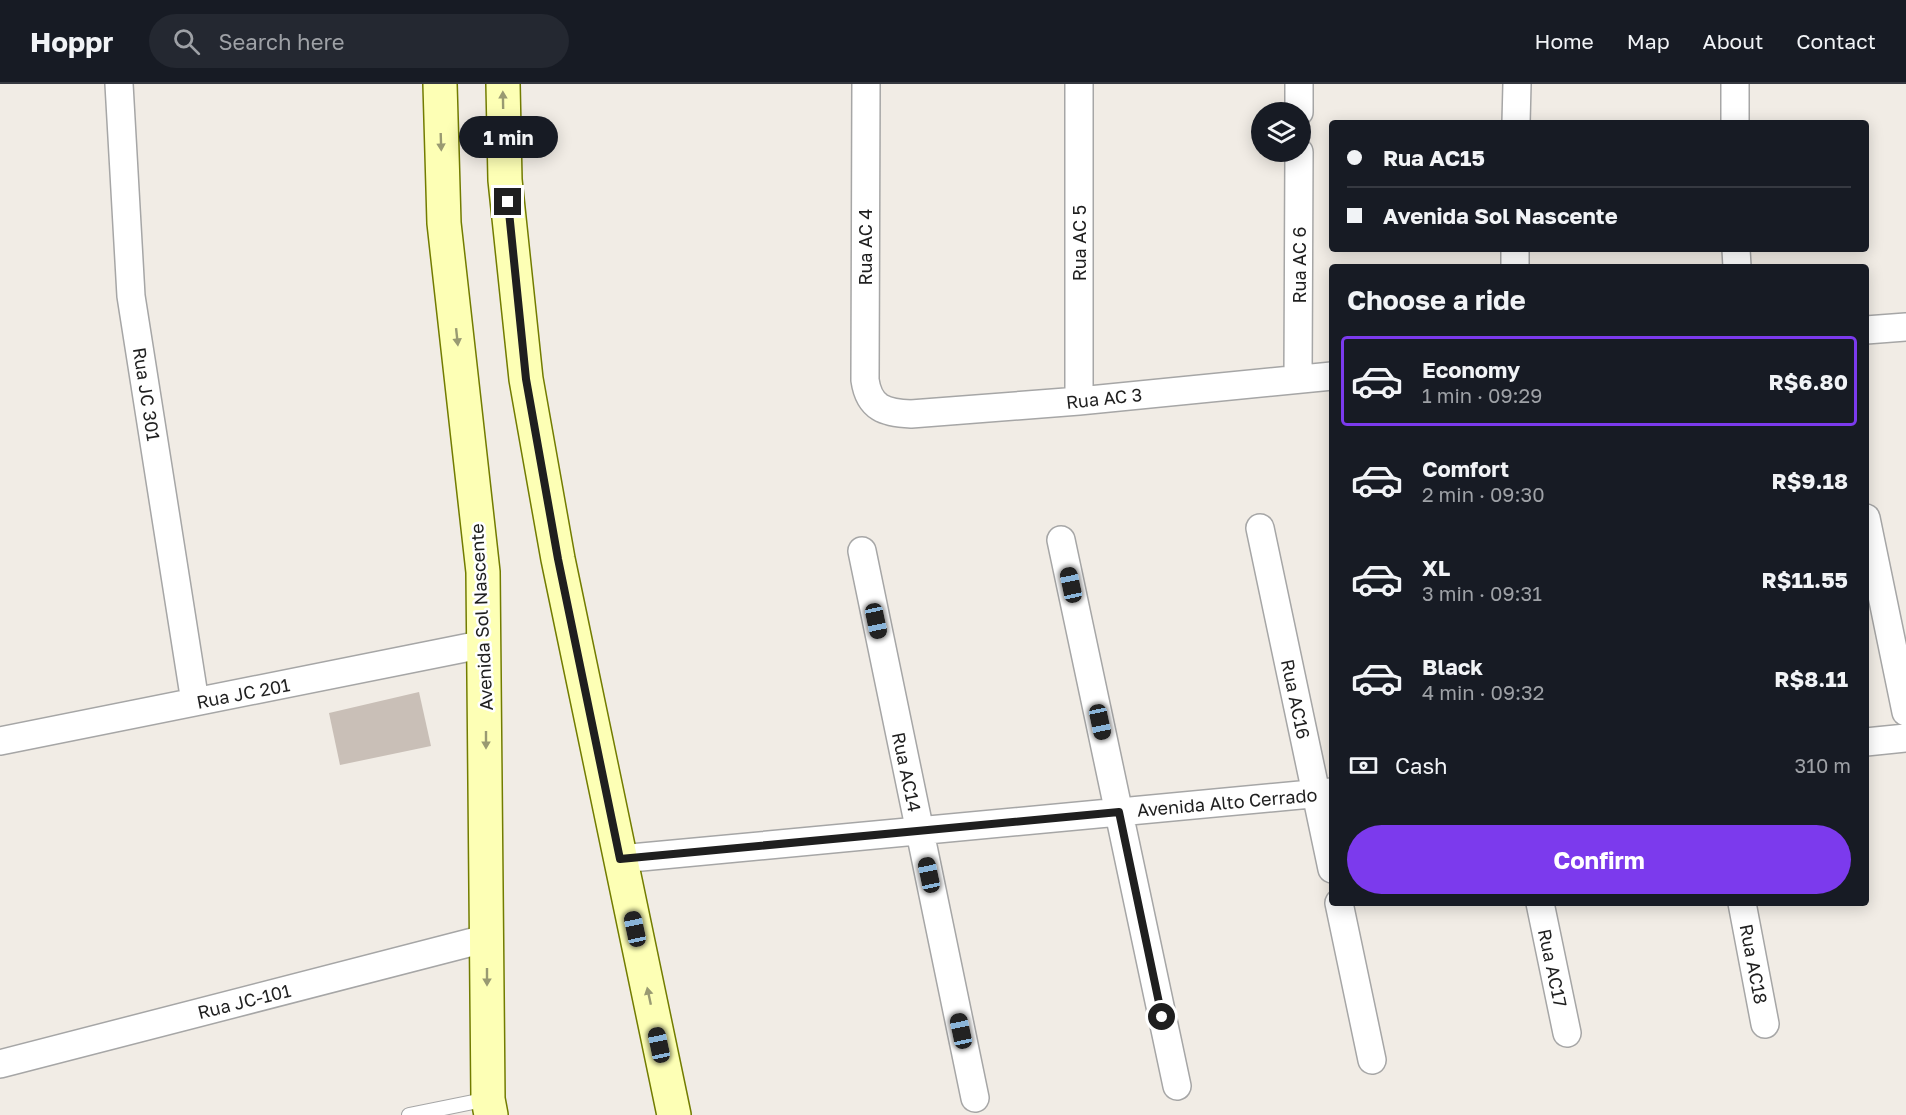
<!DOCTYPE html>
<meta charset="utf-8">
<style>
body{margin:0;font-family:"Golos Text",sans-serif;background:#242831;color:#f1f3f6;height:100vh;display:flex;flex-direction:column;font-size:22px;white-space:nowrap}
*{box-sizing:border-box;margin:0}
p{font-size:20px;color:#9ea1a6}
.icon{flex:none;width:33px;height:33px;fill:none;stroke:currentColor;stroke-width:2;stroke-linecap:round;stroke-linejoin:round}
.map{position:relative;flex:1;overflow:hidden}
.side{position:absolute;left:1329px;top:180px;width:540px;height:642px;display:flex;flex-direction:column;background:#171b24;border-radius:6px;box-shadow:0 3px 15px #0003}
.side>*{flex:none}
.guide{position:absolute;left:1329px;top:36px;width:540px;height:132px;border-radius:6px;box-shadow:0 3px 15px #0003;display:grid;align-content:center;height:132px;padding:0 18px;background:#171b24}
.controls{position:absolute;left:1251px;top:18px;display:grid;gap:12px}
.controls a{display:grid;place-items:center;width:60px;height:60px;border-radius:50%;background:#171b24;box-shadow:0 3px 15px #0003;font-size:30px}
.end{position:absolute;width:27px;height:27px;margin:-14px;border:8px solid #1f1f1f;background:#fff;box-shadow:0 0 0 3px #fff}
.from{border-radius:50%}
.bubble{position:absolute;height:42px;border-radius:21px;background:#171b24;box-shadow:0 3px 15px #0003;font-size:20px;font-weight:700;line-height:42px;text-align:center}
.car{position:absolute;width:18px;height:36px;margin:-18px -9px;border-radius:8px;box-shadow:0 0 4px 2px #0007;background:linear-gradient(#222 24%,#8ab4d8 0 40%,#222 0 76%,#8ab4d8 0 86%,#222 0)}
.guide b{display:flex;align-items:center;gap:21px;height:57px;font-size:22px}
.guide b+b{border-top:2px solid #363941}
.guide i{width:15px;height:15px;background:#f1f3f6}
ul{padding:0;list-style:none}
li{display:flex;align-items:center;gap:18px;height:90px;margin:0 12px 9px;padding:0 6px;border:3px solid transparent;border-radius:6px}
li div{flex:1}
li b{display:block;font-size:22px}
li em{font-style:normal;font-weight:700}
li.on{border-color:#7c3aed}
li>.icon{width:54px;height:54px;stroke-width:1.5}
h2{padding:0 18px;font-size:27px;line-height:72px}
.pay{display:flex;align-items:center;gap:15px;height:66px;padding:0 18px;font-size:22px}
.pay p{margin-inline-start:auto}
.button{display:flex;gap:12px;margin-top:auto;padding:12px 18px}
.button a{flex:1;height:69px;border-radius:36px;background:#7c3aed;color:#fff;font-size:24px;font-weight:700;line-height:69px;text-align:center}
header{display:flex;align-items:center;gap:36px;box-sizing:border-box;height:84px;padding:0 30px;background:#171b24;border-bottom:2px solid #363941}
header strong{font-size:28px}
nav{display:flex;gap:33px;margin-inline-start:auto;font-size:21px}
.search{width:420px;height:54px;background:#242831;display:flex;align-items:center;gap:15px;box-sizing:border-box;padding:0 21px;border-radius:33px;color:#9ea1a6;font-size:22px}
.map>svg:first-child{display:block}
.building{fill:#c9bfb7}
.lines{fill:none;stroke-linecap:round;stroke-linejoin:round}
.lane-casing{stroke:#a6a6a6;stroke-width:16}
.street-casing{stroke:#a6a6a6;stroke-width:30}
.secondary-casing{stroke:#727c00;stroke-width:36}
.lane{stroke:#fff;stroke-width:14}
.street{stroke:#fff;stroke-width:27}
.secondary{stroke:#fdffb5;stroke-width:33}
.oneway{fill:#999a72}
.route{stroke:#1f1f1f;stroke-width:8}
.labels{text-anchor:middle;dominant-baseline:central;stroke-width:5;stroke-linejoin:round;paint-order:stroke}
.street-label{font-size:18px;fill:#1f1f1f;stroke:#fff}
</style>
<header>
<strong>Hoppr</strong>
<div class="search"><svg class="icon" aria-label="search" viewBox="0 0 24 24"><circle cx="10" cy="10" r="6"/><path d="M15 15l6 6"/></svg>Search here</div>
<nav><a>Home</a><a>Map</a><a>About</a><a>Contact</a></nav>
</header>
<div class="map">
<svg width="1906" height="1031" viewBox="0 0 1906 1031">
<rect width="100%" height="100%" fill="#f1ece5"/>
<!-- building -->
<path class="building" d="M419 608 431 662 340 681 329 629Z"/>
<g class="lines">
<!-- lane casing -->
<g class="lane-casing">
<path id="lane" d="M409 1031 488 1015"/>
</g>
<!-- street casing -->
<g class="street-casing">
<path id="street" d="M119 0 131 212 195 618
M866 0 865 296C869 324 885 329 911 330L1079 317 1332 292
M1735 0V39
M1299 28V0
M1516 39 1517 0
M1736 165 1737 183
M1515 183V165
M1866 246 1906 243
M1298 294 1299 68
M1079 317V0
M1866 434 1906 628
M1260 444 1332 785
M1061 456 1177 1002
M862 467 975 1014
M0 657 485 560
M1866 658 1906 654
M620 775 1332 708
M1339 819 1372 976
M1540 819 1567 949
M1742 819 1765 940
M0 980 488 854"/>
</g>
<!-- secondary casing -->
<g class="secondary-casing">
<path id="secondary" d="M440 0 444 139 483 488 488 1015 491 1031
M503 0 505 96 526 295 558 475 674 1031"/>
</g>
<!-- lane -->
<use href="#lane" class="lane"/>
<!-- street -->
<use href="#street" class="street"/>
<!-- secondary -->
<use href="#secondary" class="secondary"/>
</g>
<!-- one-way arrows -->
<defs><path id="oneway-solid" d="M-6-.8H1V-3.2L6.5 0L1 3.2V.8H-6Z" transform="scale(1.5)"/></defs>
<g class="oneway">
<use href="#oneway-solid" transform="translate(503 16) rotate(-91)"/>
<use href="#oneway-solid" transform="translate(441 58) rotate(88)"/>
<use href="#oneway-solid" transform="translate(457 253) rotate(84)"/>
<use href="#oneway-solid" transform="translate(486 656) rotate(90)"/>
<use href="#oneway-solid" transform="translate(487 893) rotate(90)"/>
<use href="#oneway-solid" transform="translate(649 912) rotate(-102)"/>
</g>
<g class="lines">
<!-- route -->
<path class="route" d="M508 118 526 295 558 475 620 775 1119 728 1162 933"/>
</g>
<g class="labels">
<!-- street labels -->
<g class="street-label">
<text transform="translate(1079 159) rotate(-90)">Rua AC 5</text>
<text transform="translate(865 163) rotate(-90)">Rua AC 4</text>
<text transform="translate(1299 181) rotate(-90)">Rua AC 6</text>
<text transform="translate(147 310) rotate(81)">Rua JC 301</text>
<text transform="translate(1104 314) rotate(-6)">Rua AC 3</text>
<text transform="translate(481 533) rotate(-93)">Avenida Sol Nascente</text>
<text transform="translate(243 609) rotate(-11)">Rua JC 201</text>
<text transform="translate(1296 615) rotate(78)">Rua AC16</text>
<text transform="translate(907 688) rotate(78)">Rua AC14</text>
<text transform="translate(1227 718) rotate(-5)">Avenida Alto Cerrado</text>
<text transform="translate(1754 880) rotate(79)">Rua AC18</text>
<text transform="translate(1553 884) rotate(78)">Rua AC17</text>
<text transform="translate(244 917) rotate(-14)">Rua JC-101</text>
</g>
</g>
</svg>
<div class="controls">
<a><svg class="icon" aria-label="layers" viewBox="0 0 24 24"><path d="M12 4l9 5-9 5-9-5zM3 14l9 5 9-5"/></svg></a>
</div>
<i class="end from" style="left:1162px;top:933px"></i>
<i class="end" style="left:508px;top:118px"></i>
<div class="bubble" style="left:459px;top:32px;width:99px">1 min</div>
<i class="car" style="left:1071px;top:501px;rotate:348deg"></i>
<i class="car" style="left:876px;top:537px;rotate:168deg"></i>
<i class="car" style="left:1100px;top:638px;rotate:168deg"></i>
<i class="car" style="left:929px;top:791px;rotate:348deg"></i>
<i class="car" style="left:635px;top:845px;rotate:348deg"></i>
<i class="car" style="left:961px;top:947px;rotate:348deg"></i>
<i class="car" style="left:659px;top:961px;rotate:348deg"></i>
<div class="guide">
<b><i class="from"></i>Rua AC15</b>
<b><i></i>Avenida Sol Nascente</b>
</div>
<section class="side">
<h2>Choose a ride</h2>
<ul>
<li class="on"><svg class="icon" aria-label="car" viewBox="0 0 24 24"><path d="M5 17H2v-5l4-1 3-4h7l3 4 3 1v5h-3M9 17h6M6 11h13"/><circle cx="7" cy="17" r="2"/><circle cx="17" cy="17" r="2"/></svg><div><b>Economy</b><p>1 min · 09:29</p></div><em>R$6.80</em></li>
<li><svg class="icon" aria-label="car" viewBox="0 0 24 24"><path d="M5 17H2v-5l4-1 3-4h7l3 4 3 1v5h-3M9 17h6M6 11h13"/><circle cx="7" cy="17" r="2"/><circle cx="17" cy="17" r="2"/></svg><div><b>Comfort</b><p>2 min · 09:30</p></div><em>R$9.18</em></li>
<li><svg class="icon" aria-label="car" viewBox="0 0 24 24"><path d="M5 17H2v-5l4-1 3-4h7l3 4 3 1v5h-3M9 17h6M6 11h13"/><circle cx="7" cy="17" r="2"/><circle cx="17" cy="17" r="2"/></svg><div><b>XL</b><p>3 min · 09:31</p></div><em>R$11.55</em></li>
<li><svg class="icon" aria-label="car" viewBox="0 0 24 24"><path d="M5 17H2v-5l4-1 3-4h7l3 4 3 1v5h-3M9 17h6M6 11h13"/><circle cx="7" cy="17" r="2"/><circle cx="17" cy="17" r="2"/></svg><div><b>Black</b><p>4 min · 09:32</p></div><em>R$8.11</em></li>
</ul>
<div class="pay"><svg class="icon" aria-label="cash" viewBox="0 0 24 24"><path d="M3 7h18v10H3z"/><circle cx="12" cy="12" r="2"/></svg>Cash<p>310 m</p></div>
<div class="button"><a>Confirm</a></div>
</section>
</div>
